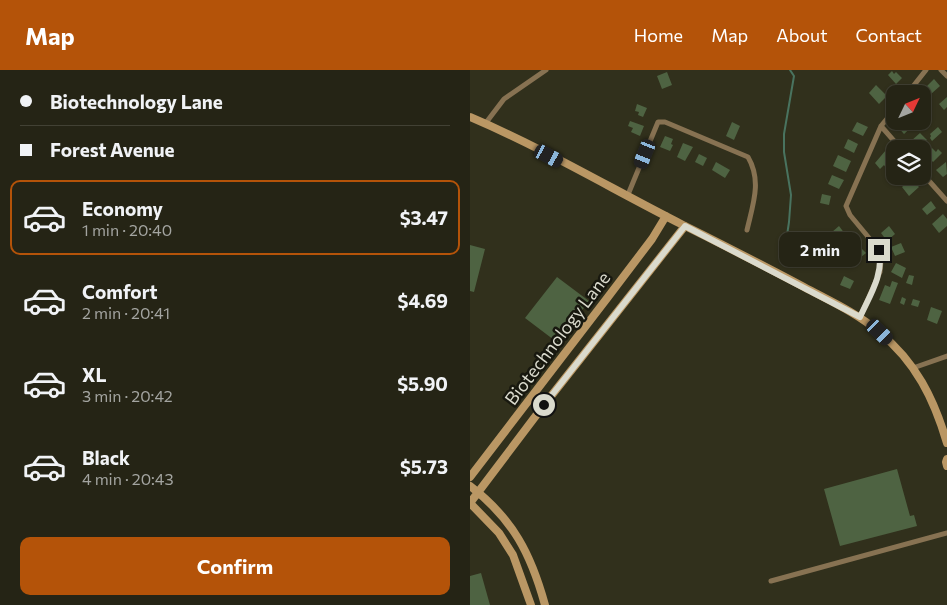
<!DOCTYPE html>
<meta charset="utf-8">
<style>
body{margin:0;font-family:Commissioner,sans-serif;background:#2d2c1e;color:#f1f3f6;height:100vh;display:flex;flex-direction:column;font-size:19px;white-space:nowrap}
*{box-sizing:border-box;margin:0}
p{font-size:16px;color:#a3a4a0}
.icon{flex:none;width:28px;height:28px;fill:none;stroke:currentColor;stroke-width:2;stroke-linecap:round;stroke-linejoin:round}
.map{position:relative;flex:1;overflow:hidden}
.details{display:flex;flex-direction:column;background:#252415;width:470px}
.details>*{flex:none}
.guide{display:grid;align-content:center;height:110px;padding:0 20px;background:#252415}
.needle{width:32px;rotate:47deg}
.controls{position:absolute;left:416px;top:15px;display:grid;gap:10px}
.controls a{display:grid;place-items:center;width:45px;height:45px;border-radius:10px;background:#252415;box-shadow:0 1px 4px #0004,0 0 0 1px #424134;font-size:25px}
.end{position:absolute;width:22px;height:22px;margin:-11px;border:6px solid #dadacd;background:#111;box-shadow:0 0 0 2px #111}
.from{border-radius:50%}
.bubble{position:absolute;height:35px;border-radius:10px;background:#252415;box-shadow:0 1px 4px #0004,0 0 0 1px #424134;font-size:16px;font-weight:700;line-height:35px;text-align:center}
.car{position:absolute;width:15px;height:30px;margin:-15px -8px;border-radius:6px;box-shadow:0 0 4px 1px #0007;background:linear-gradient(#222 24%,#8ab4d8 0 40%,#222 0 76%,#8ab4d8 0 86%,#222 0)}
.guide b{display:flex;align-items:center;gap:18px;height:48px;font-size:19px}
.guide b+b{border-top:1px solid #424134}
.guide i{width:12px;height:12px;background:#f1f3f6}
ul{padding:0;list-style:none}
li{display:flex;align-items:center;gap:15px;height:75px;margin:0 10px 8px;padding:0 10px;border:2px solid transparent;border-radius:10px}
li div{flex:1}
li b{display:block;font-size:19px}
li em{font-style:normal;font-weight:700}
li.selected{border-color:#b45309}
li>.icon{width:45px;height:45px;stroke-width:1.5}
.action{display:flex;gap:10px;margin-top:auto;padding:10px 20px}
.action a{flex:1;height:58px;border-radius:10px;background:#b45309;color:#fff;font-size:20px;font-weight:700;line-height:58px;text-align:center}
header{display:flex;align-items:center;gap:30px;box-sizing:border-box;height:70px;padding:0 25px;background:#b45309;color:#fff}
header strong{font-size:24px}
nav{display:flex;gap:28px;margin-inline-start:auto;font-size:18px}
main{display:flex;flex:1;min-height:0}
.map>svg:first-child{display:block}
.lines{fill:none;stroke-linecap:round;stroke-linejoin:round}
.stream{stroke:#49735f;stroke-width:2}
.building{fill:#4e6342}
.street{stroke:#877252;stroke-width:5}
.secondary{stroke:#ba9764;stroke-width:8}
.route{stroke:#dadacd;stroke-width:6}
.labels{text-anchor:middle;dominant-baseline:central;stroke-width:5;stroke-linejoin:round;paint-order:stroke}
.street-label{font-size:18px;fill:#dadacd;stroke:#18180f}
</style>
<header>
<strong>Map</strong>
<nav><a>Home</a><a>Map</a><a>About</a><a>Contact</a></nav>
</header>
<main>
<section class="details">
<div class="guide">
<b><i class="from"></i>Biotechnology Lane</b>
<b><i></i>Forest Avenue</b>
</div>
<ul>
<li class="selected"><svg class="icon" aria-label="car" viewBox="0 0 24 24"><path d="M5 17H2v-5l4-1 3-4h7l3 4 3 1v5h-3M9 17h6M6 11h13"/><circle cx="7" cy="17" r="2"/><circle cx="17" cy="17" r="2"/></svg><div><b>Economy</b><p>1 min · 20:40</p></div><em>$3.47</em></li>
<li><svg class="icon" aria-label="car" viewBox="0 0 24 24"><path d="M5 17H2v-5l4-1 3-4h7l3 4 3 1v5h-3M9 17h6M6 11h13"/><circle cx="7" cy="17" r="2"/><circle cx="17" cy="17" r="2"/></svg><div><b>Comfort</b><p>2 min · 20:41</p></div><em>$4.69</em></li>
<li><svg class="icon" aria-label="car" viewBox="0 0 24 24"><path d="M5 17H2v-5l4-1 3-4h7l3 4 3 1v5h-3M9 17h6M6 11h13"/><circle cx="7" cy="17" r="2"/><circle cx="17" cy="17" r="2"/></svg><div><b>XL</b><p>3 min · 20:42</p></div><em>$5.90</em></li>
<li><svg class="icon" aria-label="car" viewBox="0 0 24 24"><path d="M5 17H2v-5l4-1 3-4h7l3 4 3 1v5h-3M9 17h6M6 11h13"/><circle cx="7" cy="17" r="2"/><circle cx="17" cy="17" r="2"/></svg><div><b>Black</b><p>4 min · 20:43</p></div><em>$5.73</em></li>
</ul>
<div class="action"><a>Confirm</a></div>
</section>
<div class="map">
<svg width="477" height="535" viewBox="0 0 477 535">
<rect width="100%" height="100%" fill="#31301c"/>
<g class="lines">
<!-- stream -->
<path class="stream" d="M316 172 319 152 321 125 314 82V64L324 6 320 0"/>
</g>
<!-- building -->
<path class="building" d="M422 1 424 4 426 2 432 8 426 14 418 5Z
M197 2 202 15 192 19 187 6Z
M464 9 470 16 461 24 455 18Z
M406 15 417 26 409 34 399 23Z
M477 27V37L474 40 469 34Z
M167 34 177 38 173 47 168 45 169 42 165 41Z
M160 51 174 56 170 66 161 62 163 58 158 56Z
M432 51H448L434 64 427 56Z
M262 52 270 56 264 70 256 66Z
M387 52 398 57 393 66 382 61Z
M468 57 472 62 462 71 460 68 461 66 460 64Z
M450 63 457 70 447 78 441 71Z
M195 66 203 69 201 74 203 75 200 81 190 77Z
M378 69 388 74 384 83 374 78Z
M213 73 223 77 215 91 207 87Z
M462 78 466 82 468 79 472 83 463 92 455 84Z
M416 80 422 87 420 89 423 92 416 98 414 95 410 99 405 93Z
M229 84 237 88 233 96 225 92Z
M368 85 381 91 376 102 363 96Z
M246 92 260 100 255 108 242 100Z
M476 92 477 104 473 107 466 100Z
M425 98V106H430L426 110 420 103Z
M362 105 374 110 369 119 358 114Z
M441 109 449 117 439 126 432 117Z
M352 124 361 126 359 135 350 133Z
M461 131 466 138 457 145 452 139Z
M473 144 477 149V156L469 163 462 154Z
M369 156 375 164 369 170 362 162Z
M419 156 425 164 417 171 411 163Z
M384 168 391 176 380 186 373 178Z
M431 173 435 182 425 186 421 177Z
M0 175 15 179 4 222 0 221Z
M392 179 396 183 391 187 388 183Z
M426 193 436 198 432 208 421 202Z
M439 205 444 206 442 215 436 213Z
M374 206 384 211 380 219 370 215Z
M87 207 119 231 88 273 55 248Z
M422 211 428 213 420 234 409 230 415 215 420 217Z
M432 227 436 229 434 235 430 233Z
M443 229 450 231 448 237 441 235Z
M461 237 472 241 467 254 457 250Z
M427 399 440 446 444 445 447 456 370 476 354 419Z
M11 503 20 535H0V506Z"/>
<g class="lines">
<!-- street -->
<path class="street" d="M471 0 477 6
M437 24 456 0
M15 54 34 29 76 0
M411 56 431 79
M452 103 477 131
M157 127 188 52H195L278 87C292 111 283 134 277 160
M390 247 410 202 411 190 409 180 380 145 376 136 411 56 425 39
M443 298 477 286
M301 511 477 463"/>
<!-- secondary -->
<path class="secondary" d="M0 47C73 78 142 119 213 155 254 175 294 196 334 217 360 231 387 243 409 262 446 292 464 329 477 373
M477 389 476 392 477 396
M0 407 138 227 182 169 196 146
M0 416C43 449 61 484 75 535
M0 433 74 335 215 156
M0 433 29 463 43 485 61 535"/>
</g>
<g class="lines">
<!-- route -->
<path class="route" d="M74 335 215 156 390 247C400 225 414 204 409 180"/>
</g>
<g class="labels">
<!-- street labels -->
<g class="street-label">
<text transform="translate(87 268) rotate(-53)">Biotechnology Lane</text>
</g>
</g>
</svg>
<div class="controls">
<a><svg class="needle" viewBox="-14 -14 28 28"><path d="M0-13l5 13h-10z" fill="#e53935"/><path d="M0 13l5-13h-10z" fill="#a3a4a0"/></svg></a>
<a><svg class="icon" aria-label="layers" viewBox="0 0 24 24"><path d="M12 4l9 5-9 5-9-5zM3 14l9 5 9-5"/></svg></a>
</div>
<i class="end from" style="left:74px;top:335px"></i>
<i class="end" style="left:409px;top:180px"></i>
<div class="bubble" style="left:309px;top:162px;width:82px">2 min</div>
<i class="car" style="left:175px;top:84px;rotate:202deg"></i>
<i class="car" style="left:79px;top:86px;rotate:118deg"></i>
<i class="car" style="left:410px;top:262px;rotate:134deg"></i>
</div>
</main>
